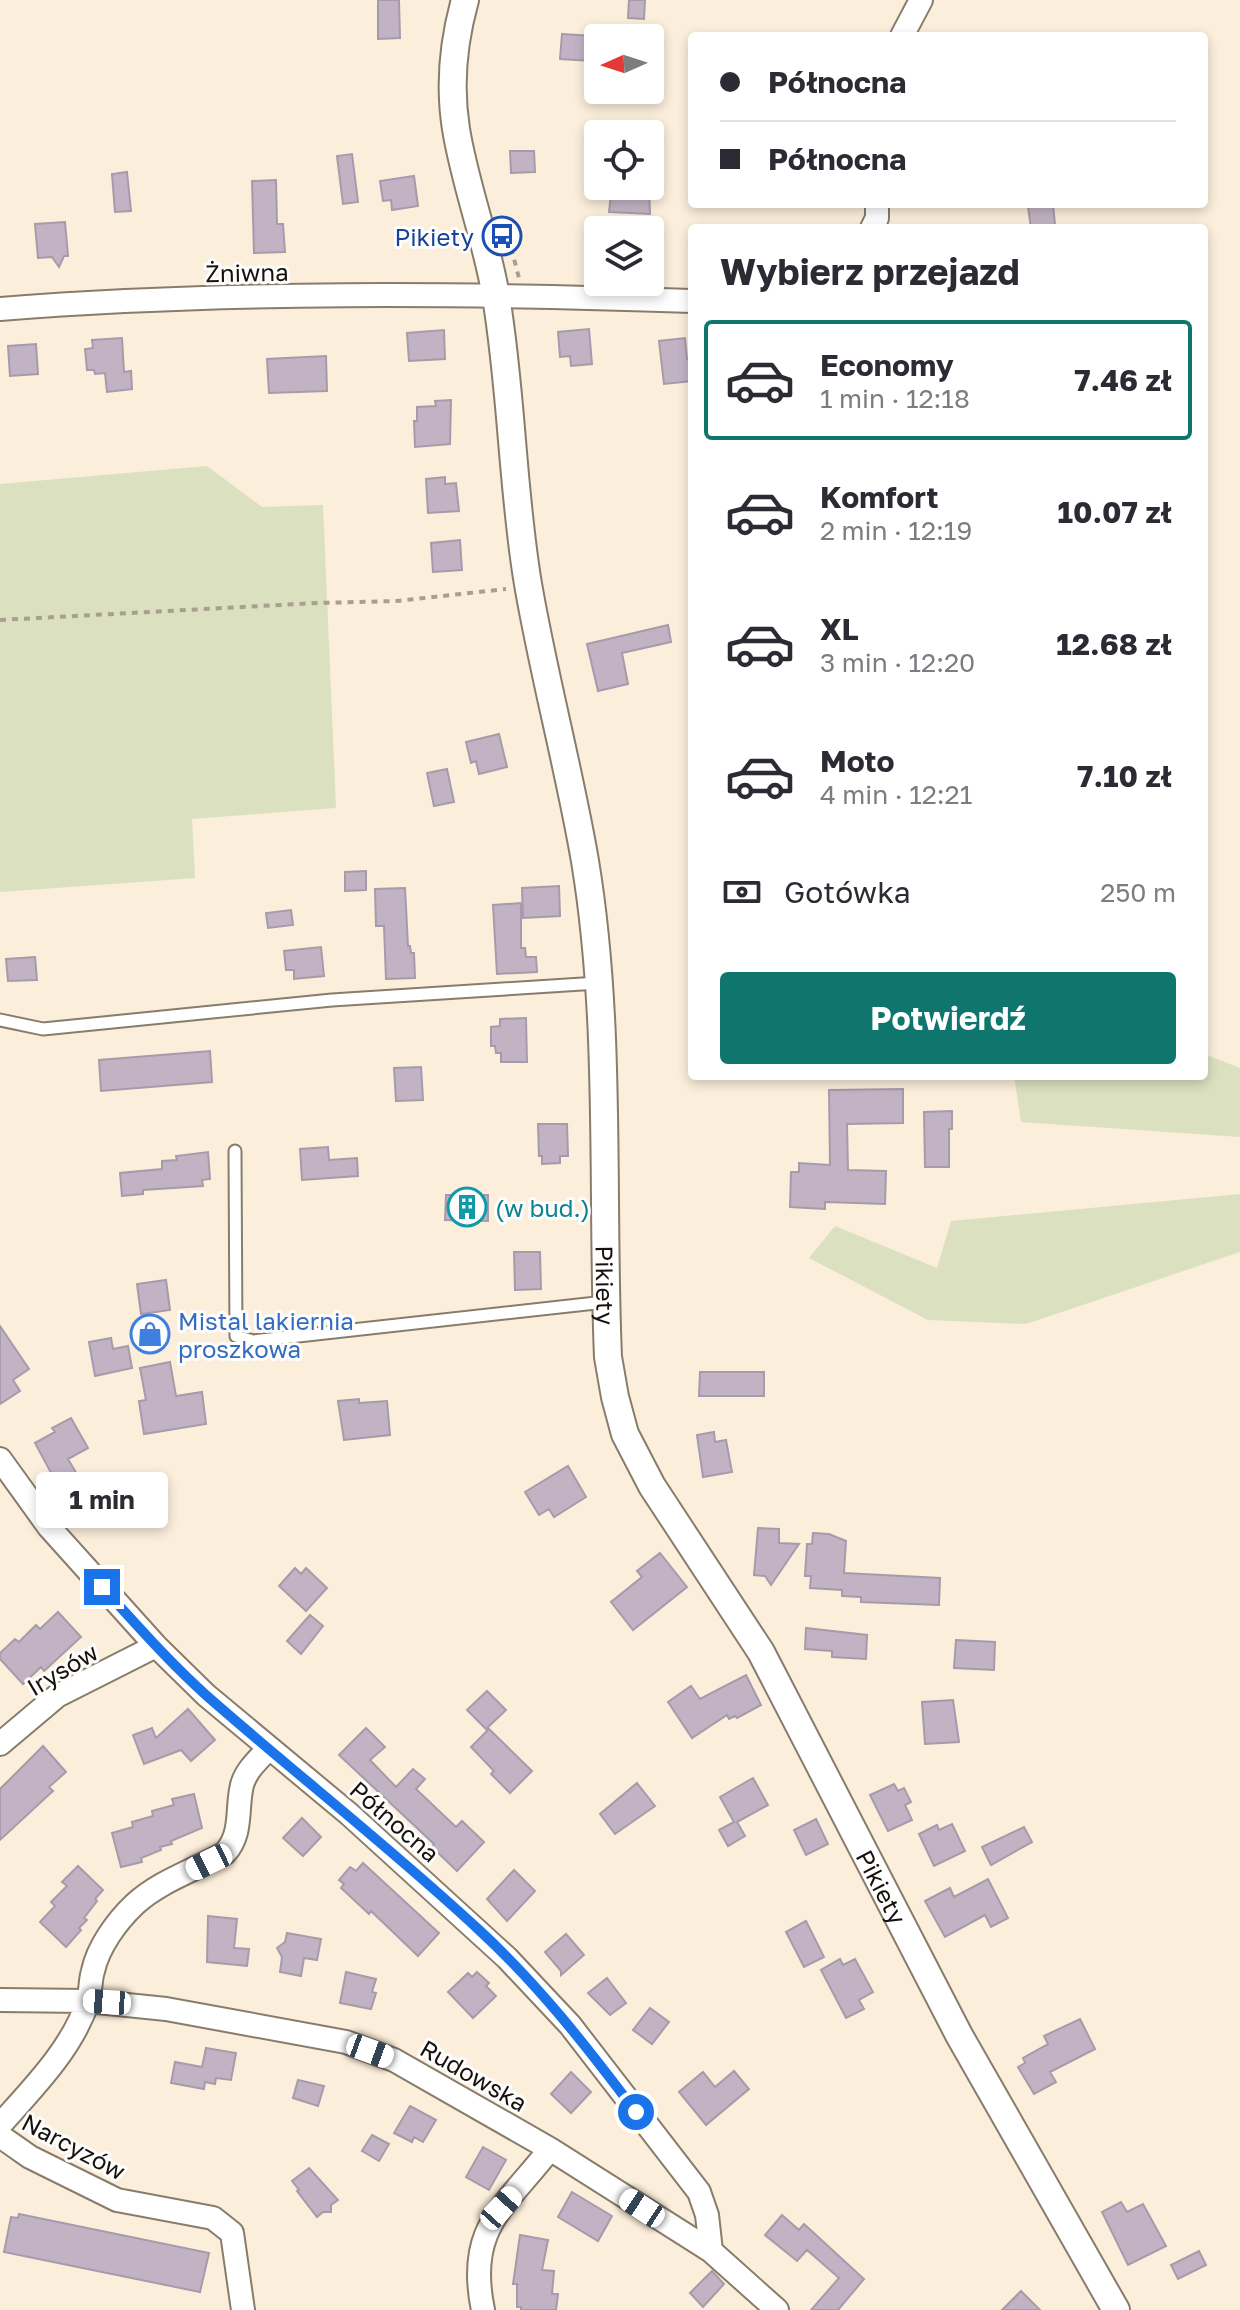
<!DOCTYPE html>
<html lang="pl">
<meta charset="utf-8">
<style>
body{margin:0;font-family:"Golos Text",sans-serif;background:#f2f2f3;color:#2b2b33;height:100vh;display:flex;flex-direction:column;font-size:30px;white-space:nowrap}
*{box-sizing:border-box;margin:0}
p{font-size:26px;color:#7c7c81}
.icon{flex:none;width:44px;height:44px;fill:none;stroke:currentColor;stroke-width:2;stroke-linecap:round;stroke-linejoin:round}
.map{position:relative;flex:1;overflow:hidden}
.panel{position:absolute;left:688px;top:224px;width:520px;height:856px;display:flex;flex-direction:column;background:#fff;border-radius:8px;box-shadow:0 4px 12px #0003}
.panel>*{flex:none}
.guide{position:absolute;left:688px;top:32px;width:520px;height:176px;border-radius:8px;box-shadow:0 4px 12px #0003;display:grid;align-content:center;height:176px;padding:0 32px;background:#fff}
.needle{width:52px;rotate:267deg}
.tools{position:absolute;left:584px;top:24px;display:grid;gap:16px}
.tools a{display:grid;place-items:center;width:80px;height:80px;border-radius:8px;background:#fff;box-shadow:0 4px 12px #0003;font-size:40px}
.end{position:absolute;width:36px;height:36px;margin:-18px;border:10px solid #1a73e8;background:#fff;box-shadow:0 0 0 4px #fff}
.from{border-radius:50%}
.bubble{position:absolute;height:56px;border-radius:8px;background:#fff;box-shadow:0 4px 12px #0003;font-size:26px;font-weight:700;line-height:56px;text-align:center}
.car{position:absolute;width:24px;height:48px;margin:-24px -12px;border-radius:10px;box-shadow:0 0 6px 2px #0007;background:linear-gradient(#fff 24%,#345 0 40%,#fff 0 76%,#345 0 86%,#fff 0)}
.guide b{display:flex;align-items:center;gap:28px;height:76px;font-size:30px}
.guide b+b{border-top:2px solid #e1e1e2}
.guide i{width:20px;height:20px;background:#2b2b33}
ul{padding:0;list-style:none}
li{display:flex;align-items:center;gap:24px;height:120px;margin:0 16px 12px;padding:0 16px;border:4px solid transparent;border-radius:8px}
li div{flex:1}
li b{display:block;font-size:30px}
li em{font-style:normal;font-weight:700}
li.current{border-color:#0f766e}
li>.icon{width:72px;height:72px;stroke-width:1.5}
h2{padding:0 32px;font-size:36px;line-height:96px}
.pay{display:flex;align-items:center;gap:20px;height:88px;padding:0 32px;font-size:30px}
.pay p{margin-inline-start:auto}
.button{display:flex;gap:16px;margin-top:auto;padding:16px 32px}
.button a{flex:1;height:92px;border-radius:8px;background:#0f766e;color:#fff;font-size:32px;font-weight:700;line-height:92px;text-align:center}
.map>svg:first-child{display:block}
.green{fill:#dbe0c0}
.building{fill:#c1b3c4;stroke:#a79aaa;stroke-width:2}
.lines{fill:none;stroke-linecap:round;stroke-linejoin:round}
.service-casing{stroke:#887c6b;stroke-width:15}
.minor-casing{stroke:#887c6b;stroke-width:26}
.tertiary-casing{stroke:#887c6b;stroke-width:30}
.path{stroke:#a99f91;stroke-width:4;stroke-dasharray:6 6;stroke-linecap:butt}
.service{stroke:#fff;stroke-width:11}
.minor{stroke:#fff;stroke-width:22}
.tertiary{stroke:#fff;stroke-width:26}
.route{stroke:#1a73e8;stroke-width:10}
.labels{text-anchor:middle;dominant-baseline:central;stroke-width:6;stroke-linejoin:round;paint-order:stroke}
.transit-label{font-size:24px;fill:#164399;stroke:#fdfdfd;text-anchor:end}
.street-label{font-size:24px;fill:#16110b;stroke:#fdfdfd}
.culture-label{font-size:24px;fill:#0d838f;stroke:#fdfdfd;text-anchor:start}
.shop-label{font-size:24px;fill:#366cbe;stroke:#fdfdfd;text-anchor:start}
</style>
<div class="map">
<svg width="1240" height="2310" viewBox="0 0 1240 2310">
<rect width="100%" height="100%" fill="#fbeedb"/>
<!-- green -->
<path class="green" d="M207 466 262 507 323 505 336 808 192 819 195 878 0 892V484Z
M1204 1054 1240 1068V1137L1021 1122 1014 1076H1204Z
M1240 1194V1252L1026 1324 928 1320 809 1258 835 1226 937 1268 951 1221Z"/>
<!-- building -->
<path class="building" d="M378 0H399L400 38 378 39Z
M629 0H645L644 19 628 18Z
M562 34 594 36 592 61 560 59Z
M510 151H534L535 172 511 173Z
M352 154 358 202 343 204 337 156Z
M127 172 131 211 115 212 112 174Z
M414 176 418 206 392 210 391 200 383 201 380 181Z
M276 180 277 224H283L285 252 254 253 252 181Z
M612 186H649L650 214 609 212Z
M1053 204 1055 225 1031 228 1028 207Z
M65 222 68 256H64L59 267 52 257 38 258 35 224Z
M589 329 592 364 571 366 570 356 560 357 558 332Z
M444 330 445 359 409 361 407 333Z
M122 338 124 372 131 371 132 389 107 392 105 373 95 374 94 370H87L85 349 93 348 92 340Z
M685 338 687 359 692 358V381L664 384 659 341Z
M36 344 38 374 10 376 8 346Z
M326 356 327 391 269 393 267 359Z
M451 400 450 444 415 447 414 421H417V407L436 406 435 401Z
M445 477V484L456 483 459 511 428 513 426 479Z
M460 540 462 570 433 572 431 543Z
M668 625 671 642 622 653 628 684 598 691 587 644Z
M499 734 507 767 479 774 476 761 471 763 466 742Z
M447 769 454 802 434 806 427 773Z
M366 871V890L345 891V872Z
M559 886 560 916 523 918 522 888Z
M405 888 408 946H410L411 953H414L415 978 386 979 384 926H376L375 889Z
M521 903V948H525L526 957H536L537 972 497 974 493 905Z
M291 910 293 925 268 928 266 913Z
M321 947 324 976 294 979V970H286L284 951Z
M35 957 37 980 8 981 6 959Z
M526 1018 527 1062H501V1053H496L495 1046H491V1027L500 1026V1019Z
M210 1051 212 1082 101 1091 99 1060Z
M421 1067 423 1100 396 1101 394 1068Z
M903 1089V1123L847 1124 848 1170 886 1171 885 1204 825 1202V1209L790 1207 791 1172H799V1163L830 1165 829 1090Z
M952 1111V1129H949V1167H925L924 1112Z
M538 1124H567L568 1156H560V1163L542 1164V1156H539Z
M328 1147 329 1160 357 1158 358 1176 302 1180 300 1149Z
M208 1152 210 1179 202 1180 203 1186 143 1190V1194L122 1196 120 1173 162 1169V1161L177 1160 176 1156Z
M446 1195H488V1221L445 1220Z
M514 1252H540L541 1289 515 1290Z
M166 1280 170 1310 141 1314 137 1284Z
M0 1326 29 1369 13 1380 20 1391 0 1404Z
M111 1338 113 1349 128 1346 132 1368 95 1376 89 1342Z
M170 1362 176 1396 202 1392 206 1424 144 1434 139 1401 146 1400 140 1368Z
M700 1372H764V1396H699Z
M359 1399V1403L387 1401 390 1435 344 1440 338 1401Z
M71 1418 88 1448 68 1459 84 1486 64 1497 35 1443 55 1432 52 1428Z
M714 1432 715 1442 726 1440 732 1472 703 1477 697 1435Z
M568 1466 586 1497 554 1517 549 1509 539 1515 525 1492Z
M758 1528 779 1529V1543L799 1544 771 1585 765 1576 754 1575Z
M813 1533 829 1534 846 1541 844 1573 940 1578 939 1605 861 1602V1597L842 1596V1590L810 1588 811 1576H805L807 1544H812Z
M660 1553 687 1587 633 1630 611 1602 642 1577 637 1571Z
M295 1568 301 1574 306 1568 327 1588 306 1611 279 1586Z
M58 1612 81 1637 44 1671 41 1667 23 1684 0 1659V1653L15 1639 19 1642 36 1625 40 1629Z
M310 1615 323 1626 301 1654 287 1641Z
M806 1628 867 1635 866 1659 832 1657V1651L805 1649Z
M956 1640 995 1642 994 1670 954 1668Z
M746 1675 761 1705 737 1718 735 1716 729 1719 727 1715 692 1738 668 1702 691 1686 700 1699Z
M487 1691 506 1710 486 1729 467 1710Z
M953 1700 959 1742 925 1744 922 1702Z
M188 1709 215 1740 191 1761 181 1750 144 1764 133 1735 152 1728 156 1738Z
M366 1728 385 1747 370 1760 396 1787 413 1769 425 1779 416 1789 456 1827 462 1821 484 1842 457 1871 432 1847 434 1844 339 1755Z
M489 1729 532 1771 510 1793 491 1774 494 1771 471 1747Z
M43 1746 66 1772 49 1787 53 1791 0 1840V1789Z
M753 1778 768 1805 737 1822 745 1836 728 1846 719 1830 734 1822 720 1797Z
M637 1783 655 1806 615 1834 600 1814Z
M894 1784 898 1791 904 1788 911 1802 905 1805 912 1820 888 1831 870 1795Z
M194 1794 202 1828 171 1841 172 1844 160 1847 161 1850 141 1858 142 1862 121 1867 112 1833 133 1827 132 1822 153 1816 152 1811 174 1805 172 1799Z
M302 1818 321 1837 303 1856 283 1838Z
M816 1819 828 1844 806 1855 794 1830Z
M952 1824 965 1851 934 1866 919 1834 937 1825 939 1830Z
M1024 1827 1032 1842 991 1865 982 1847Z
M363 1863 439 1933 418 1956 371 1911 369 1914 341 1888 344 1884 339 1880 350 1867 356 1871Z
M78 1866 103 1890 95 1899 97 1901 84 1918 87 1920 79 1928 81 1930 66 1947 40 1922 55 1906 51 1902 67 1886 62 1882Z
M514 1870 535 1891 507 1921 487 1899Z
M988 1879 1008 1918 991 1927 985 1915 945 1937 925 1901 950 1888 954 1897Z
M208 1916 237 1919 234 1948 249 1949 247 1966 207 1962Z
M806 1921 824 1957 804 1967 786 1932Z
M287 1933 321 1939 317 1960 304 1958 301 1976 280 1972 282 1957 277 1948 285 1942Z
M566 1934 584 1955 561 1975V1971L545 1952Z
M840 1959 843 1965 855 1959 873 1992 859 2000 864 2009 846 2018 821 1970Z
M346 1972 376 1979 372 1992 376 1993 371 2009 340 2003Z
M477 1972 489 1983 486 1986 496 1996 473 2018 448 1992 468 1973 472 1977Z
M607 1978 626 2003 610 2015 588 1993Z
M650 2008 669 2022 652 2044 633 2030Z
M1080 2019 1095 2049 1050 2072 1056 2082 1034 2094 1018 2067 1025 2063 1023 2058 1048 2044 1044 2036Z
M206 2048 236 2053 231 2080 216 2078 215 2084 205 2082 204 2089 171 2083 175 2062 202 2067Z
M734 2071 749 2089 706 2125 679 2092 703 2072 715 2087Z
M571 2072 591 2092 571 2113 551 2094Z
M298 2080 324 2086 318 2106 293 2098Z
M410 2106 436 2120 423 2142 414 2137 412 2142 394 2133Z
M372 2135 389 2144 379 2161 362 2151Z
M483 2147 506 2160 489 2190 466 2177Z
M309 2168 338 2200 331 2205V2212H323L317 2217 297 2191 299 2190 292 2181Z
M572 2192 612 2216 598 2241 558 2217Z
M1121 2202 1127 2212 1143 2204 1166 2246 1128 2265 1102 2212Z
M19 2214 209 2253 200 2292 4 2252 11 2217 18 2218Z
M782 2215 799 2230 804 2224 864 2279 838 2310H811L839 2278 807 2250 797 2261 765 2235Z
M520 2235 548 2240 542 2270 554 2271 552 2294H558L556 2310H521V2307H517V2284H513Z
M1199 2251 1206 2265 1178 2279 1171 2265Z
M712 2271 724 2284 703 2307 690 2293Z
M1021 2291 1040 2310H1002Z"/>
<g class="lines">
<!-- service casing -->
<g class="service-casing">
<path id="service" d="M0 1020 43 1029 332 1000 598 983
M235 1151 236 1336 253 1341 605 1302"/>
</g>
<!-- minor casing -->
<g class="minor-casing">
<path id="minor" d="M902 36 921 0
M872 228 877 218V204
M0 309C230 291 462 293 692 301
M0 1459 49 1527 156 1646 206 1695 349 1814 507 1958 570 2025 699 2192 707 2215 711 2251
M0 1744 57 1696 156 1646
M0 2000 88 2001 166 2009 346 2042 394 2060 550 2149 711 2251 777 2310
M0 2125C33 2088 72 2049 88 2001 91 1991 90 1980 93 1971 98 1947 117 1921 135 1904 160 1881 195 1870 225 1853 243 1833 236 1810 242 1785 246 1770 259 1759 269 1748
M0 2136 30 2157 117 2200 213 2218 232 2233 243 2310
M483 2310C466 2228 504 2208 550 2149"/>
</g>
<!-- tertiary casing -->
<g class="tertiary-casing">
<g id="tertiary">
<path id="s1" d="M465 0C453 43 449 85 456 129 465 185 487 241 496 297 512 392 512 489 528 584 544 677 569 768 585 861 612 1024 601 1192 608 1357L615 1397 625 1434 652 1486 761 1652 959 2035 1116 2310"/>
</g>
</g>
<!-- path -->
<path class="path" d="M505 225 519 278
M0 620 317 603 397 601 506 589"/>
<!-- service -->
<use href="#service" class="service"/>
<!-- minor -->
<use href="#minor" class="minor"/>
<!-- tertiary -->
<use href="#tertiary" class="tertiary"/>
</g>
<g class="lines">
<!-- route -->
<path class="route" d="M102 1587C136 1624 169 1662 207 1696 297 1775 391 1848 478 1929 538 1984 587 2047 636 2112"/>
</g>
<!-- icons -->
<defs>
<g id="bus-ring" transform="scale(2)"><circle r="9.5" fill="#fdfdfd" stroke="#1a4fb4" stroke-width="1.5"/><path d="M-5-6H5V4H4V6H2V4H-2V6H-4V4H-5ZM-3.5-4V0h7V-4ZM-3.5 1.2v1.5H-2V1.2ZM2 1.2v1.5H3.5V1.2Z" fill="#1a4fb4"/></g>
<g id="building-ring" transform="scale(2)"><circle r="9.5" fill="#fdfdfd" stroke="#0f9aa8" stroke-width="1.5"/><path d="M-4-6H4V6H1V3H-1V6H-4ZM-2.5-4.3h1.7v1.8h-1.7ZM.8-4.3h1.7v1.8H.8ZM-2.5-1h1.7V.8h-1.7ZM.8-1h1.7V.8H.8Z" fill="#0f9aa8"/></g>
<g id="shop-ring" transform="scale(2)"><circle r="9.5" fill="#fdfdfd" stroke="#3f7fe0" stroke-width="1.5"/><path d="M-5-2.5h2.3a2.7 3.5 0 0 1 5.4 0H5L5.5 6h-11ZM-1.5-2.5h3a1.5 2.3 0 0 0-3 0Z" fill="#3f7fe0"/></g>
</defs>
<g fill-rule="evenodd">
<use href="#bus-ring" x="502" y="236"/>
<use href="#building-ring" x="467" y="1207"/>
<use href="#shop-ring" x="150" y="1334"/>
</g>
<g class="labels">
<!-- transit labels -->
<g class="transit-label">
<text x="474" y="236">Pikiety</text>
</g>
<!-- street labels -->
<g class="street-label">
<text transform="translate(247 272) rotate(-1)">Żniwna</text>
<text stroke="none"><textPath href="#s1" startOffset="1300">Pikiety</textPath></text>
<text transform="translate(62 1669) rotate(-31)">Irysów</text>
<text transform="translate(395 1821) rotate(41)">Północna</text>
<text stroke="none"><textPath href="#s1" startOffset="1972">Pikiety</textPath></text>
<text transform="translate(474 2075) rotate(30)">Rudowska</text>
<text transform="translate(74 2146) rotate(28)">Narcyzów</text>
</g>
<!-- culture labels -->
<g class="culture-label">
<text x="495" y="1207">(w bud.)</text>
</g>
<!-- shop labels -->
<g class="shop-label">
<text x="178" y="1320">Mistal lakiernia<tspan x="178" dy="28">proszkowa</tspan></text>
</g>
</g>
</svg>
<div class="tools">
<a><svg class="needle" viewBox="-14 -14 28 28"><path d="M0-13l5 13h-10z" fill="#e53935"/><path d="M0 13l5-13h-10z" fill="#7c7c81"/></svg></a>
<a><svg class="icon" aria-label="locate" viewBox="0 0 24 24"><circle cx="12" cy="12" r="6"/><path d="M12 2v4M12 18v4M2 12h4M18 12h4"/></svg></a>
<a><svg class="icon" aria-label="layers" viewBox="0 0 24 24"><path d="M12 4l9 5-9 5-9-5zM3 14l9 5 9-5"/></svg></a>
</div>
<i class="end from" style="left:636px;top:2112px"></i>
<i class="end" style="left:102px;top:1587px"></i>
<div class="bubble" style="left:36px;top:1472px;width:132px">1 min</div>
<i class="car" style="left:209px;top:1862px;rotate:244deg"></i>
<i class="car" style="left:107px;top:2002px;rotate:274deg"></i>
<i class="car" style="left:370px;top:2051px;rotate:110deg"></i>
<i class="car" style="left:501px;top:2208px;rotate:42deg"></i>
<i class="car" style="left:642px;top:2208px;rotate:303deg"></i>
<div class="guide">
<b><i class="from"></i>Północna</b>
<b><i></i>Północna</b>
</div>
<section class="panel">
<h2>Wybierz przejazd</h2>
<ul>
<li class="current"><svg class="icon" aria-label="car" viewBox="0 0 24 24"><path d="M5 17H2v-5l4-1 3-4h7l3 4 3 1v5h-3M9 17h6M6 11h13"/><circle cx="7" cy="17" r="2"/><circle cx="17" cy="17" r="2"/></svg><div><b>Economy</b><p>1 min · 12:18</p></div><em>7.46 zł</em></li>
<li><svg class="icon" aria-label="car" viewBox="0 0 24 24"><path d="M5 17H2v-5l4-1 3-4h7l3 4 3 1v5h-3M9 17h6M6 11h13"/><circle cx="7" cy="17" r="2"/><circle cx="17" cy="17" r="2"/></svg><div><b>Komfort</b><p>2 min · 12:19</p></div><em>10.07 zł</em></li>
<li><svg class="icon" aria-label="car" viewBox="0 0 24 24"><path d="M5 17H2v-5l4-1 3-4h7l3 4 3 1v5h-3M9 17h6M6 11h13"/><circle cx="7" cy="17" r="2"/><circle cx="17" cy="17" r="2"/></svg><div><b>XL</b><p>3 min · 12:20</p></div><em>12.68 zł</em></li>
<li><svg class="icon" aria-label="car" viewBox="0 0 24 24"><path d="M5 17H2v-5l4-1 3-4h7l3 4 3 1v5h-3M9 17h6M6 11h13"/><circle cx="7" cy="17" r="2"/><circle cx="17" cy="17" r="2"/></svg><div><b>Moto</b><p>4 min · 12:21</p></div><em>7.10 zł</em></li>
</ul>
<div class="pay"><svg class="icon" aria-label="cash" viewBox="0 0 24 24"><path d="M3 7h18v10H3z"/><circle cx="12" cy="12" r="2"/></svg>Gotówka<p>250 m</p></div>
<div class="button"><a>Potwierdź</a></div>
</section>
</div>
